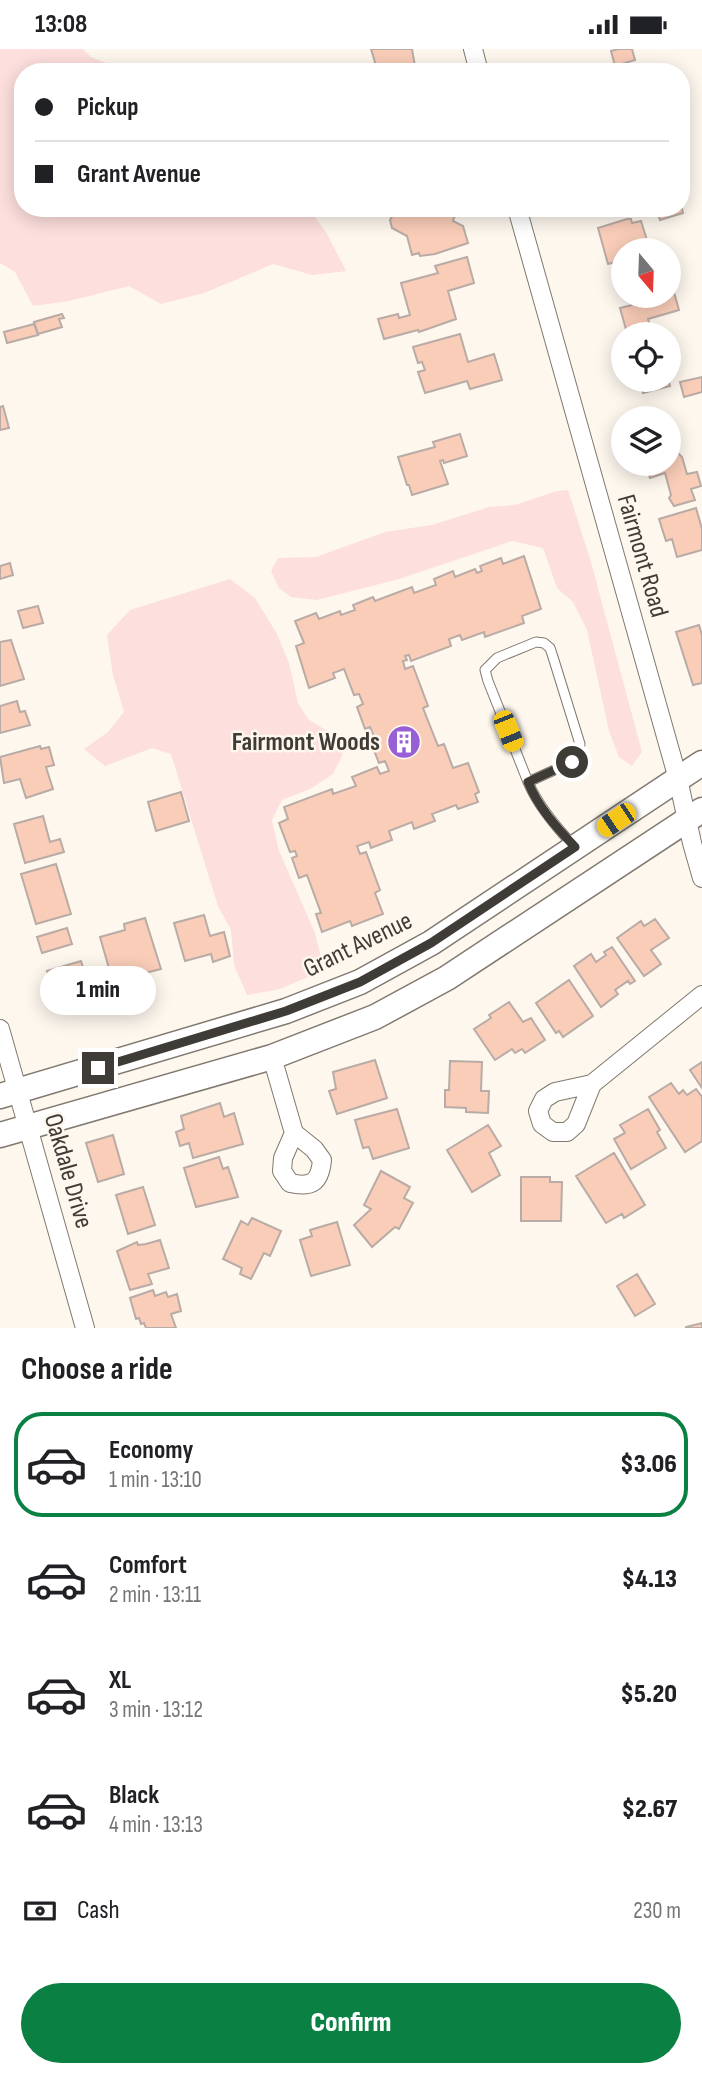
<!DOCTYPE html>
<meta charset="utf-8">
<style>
body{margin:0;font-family:"Sofia Sans Condensed",sans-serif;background:#f6f6f6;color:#202124;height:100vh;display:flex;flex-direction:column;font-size:26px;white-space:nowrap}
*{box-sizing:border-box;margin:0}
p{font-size:23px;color:#757577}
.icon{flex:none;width:38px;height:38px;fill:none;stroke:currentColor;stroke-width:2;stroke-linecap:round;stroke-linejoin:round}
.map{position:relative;height:1279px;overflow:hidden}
.details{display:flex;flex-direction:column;background:#fff;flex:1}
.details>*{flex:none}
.hud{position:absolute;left:14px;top:14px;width:676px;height:154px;border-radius:28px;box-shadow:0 4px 18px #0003;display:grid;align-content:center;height:154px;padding:0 21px;background:#fff}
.needle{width:46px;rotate:161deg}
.controls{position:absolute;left:611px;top:189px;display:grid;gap:14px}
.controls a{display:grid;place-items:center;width:70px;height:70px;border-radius:50%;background:#fff;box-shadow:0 4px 18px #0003;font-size:35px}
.end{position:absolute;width:32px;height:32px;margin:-16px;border:9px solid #3f3b37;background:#fff;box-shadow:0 0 0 4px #fff}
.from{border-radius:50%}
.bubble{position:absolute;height:49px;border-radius:24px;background:#fff;box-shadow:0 4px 18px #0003;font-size:23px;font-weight:800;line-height:49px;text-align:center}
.car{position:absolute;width:21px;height:42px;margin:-21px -10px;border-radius:9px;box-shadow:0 0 5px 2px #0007;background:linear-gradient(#f5c518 24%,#345 0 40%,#f5c518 0 76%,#345 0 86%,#f5c518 0)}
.hud b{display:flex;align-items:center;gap:24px;height:66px;font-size:26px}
.hud b+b{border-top:2px solid #e0e0e0}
.hud i{width:18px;height:18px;background:#202124}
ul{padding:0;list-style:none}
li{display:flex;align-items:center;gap:21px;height:105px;margin:0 14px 10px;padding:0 7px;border:4px solid transparent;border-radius:28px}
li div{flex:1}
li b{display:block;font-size:26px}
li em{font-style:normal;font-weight:800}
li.selected{border-color:#0b8043}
li>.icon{width:63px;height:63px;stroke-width:1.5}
h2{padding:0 21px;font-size:32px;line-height:84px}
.pay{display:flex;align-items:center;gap:18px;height:77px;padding:0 21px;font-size:26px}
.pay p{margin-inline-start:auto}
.action{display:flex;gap:14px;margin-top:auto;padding:14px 21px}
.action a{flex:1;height:80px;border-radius:42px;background:#0b8043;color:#fff;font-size:28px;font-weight:800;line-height:80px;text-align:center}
.status{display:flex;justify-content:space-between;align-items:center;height:49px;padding:0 35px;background:#fff;direction:ltr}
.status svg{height:19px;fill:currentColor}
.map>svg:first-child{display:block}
.green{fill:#fddfdd}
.building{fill:#f9cdb8;stroke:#b9aba5;stroke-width:2}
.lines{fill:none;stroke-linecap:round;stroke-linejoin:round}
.lane-casing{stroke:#81796f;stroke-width:11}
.street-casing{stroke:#81796f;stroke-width:20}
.secondary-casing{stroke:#81796f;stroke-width:27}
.lane{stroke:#fff;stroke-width:9}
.street{stroke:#fff;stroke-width:18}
.secondary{stroke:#fff;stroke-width:24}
.route{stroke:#3f3b37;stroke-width:9}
.labels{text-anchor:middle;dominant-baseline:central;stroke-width:5;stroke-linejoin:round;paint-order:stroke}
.street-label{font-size:26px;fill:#3f3b37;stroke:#fef7ee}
.poi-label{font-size:26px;font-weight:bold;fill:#3f3b37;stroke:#fef7ee;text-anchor:end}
</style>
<div class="status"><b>13:08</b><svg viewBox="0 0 49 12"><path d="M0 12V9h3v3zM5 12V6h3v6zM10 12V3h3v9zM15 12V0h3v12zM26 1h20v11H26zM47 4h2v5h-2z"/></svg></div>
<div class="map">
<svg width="702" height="1279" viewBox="0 0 702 1279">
<rect width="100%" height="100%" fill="#fef7ee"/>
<!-- green -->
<path class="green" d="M0 0H83L91 8 130 23H23V159H308L326 183 346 222 312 226 273 215 204 244 161 255 129 237 69 252 33 257 15 223 0 214Z
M568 441 591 513 642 703 632 717 619 708 609 682 587 581 573 553 557 539 543 499 512 492 399 530 317 551 291 548 279 539 271 522 278 509 316 508 385 483 432 476 489 458 515 456 557 442Z
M230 530 255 549 277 585 289 614 298 654 308 670 333 686 343 705 333 725 310 740 282 751 272 771 279 802 315 884 324 921 280 940 247 946 234 916 231 881 218 857 171 705 152 699 105 717 84 700 108 683 124 663 113 626 107 586 130 561Z"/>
<!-- building -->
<path class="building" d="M371 0H412L416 23H378Z
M618 0H632L635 11 615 17 611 2Z
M595 17 597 23H576Z
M681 155 683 164 660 171 656 159H681Z
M407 159H453L455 166 453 172 463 177 468 194 435 205 420 207 419 204 412 206 407 187 392 179 390 171 394 164Z
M627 170H631L632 174 641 172 650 201H623V211L608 215 598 179Z
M467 208 474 234 448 242 456 270 419 283 418 281 384 290 378 270 398 265 399 269 410 266 401 234 438 224 435 217Z
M668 222 679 261 648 270 650 277 627 284 620 259 632 256 629 247H668Z
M62 265 64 269 59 270 62 278 38 285 34 273Z
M34 275 38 286 7 294 4 283Z
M460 285 468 313 494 305 502 331 470 340 467 332 425 344 418 323 425 321 422 313 418 314 413 298Z
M672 295 678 316 668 319V296Z
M702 328V343L684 348 680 333Z
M668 329 670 337 643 344 639 331Z
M3 357 9 379 0 381V358Z
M460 385 467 407 444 414 443 411 440 412 448 435 412 446 409 436H407L398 408 435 398 433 393Z
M674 400 682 408 687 425 697 423 701 437 691 440 695 451 674 457 669 449 671 446 665 424 650 429 646 415H668V402Z
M696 459 702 480V501L677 508 672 490 666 492 659 470Z
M524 507 541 560 522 567 524 574 485 588 484 583 462 591 460 586 449 590 451 597 411 612 409 606 405 607 407 611 403 612 405 620 413 617 428 657 423 659 438 697 444 695 453 719 468 714 479 743 475 745 478 753 458 760 456 756 432 765 435 772 414 780 412 773 389 782 392 791 371 799 369 793 357 797 360 805 366 803 380 841 375 844 383 865 352 877 350 872 322 883 316 865 321 864 307 826 299 829 292 809 297 807 295 802 290 803 279 774 288 770 284 758 332 740 333 745 356 737 352 728 377 718 380 725 389 722 385 712 379 714 370 691 375 690 370 678 365 680 357 658 363 655 359 645 354 646 344 620 333 624 335 629 309 639 296 597 304 594 295 572 316 564 319 570 340 562 341 566 355 561 353 556 373 548 375 552 412 538 414 544 436 536 434 530 453 522 455 528 475 520 477 524 482 522 480 517 501 509 503 515Z
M10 514 13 526 0 530V517Z
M38 557 43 574 23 579 18 562Z
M699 576 702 586V634L693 636 676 583Z
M11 591 24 630 0 637V593Z
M17 652 20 663 25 662 30 676 0 684V657Z
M40 697 41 700 49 698 54 716 46 718 53 740 26 749 20 730 4 734 0 708Z
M181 743 189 772 156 782 148 753Z
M43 767 50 793 60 790 64 803 25 814 14 775Z
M56 815 71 865 36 875 21 825Z
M204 866 210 887 224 883 230 907 213 913 211 905 185 912 174 874Z
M145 869 161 920 145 924 146 928 139 930 142 940 117 947 100 888 125 881 124 875Z
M655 870 669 889 651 901 661 915 644 927 617 889 641 872 644 877Z
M67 879 72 895 42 904 37 888Z
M612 898 635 932 630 935 628 932 615 941 618 945 601 958 574 917 591 905 596 913 606 906 604 903Z
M81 912 90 941 72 946 73 950 64 953 63 949 56 951 47 922Z
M569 931 593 967 563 988 559 982 556 984 536 954Z
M509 953 523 973 531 969 545 991 525 1004 522 1000 515 1004 512 1000 495 1011 474 980 491 969 489 966Z
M375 1011 387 1049 337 1065 329 1042 336 1040 333 1023Z
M450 1012 482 1013 481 1042H489L488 1064 466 1063V1059L445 1058V1041H449Z
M702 1013V1039L690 1021Z
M671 1034 679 1045 683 1041 687 1046 696 1040 702 1048V1092L685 1103 649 1048Z
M220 1054 224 1068 234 1064 243 1095 193 1109 189 1094 180 1097 176 1083 184 1080 181 1067Z
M397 1060 409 1099 373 1110 369 1098 363 1099 355 1071Z
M648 1060 660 1081 657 1083 666 1099 631 1120 614 1090 625 1084 620 1076Z
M488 1076 501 1097 489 1104 500 1126 472 1143 447 1101Z
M113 1086 124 1125 98 1133 86 1094Z
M614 1104 645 1156 624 1169 622 1165 606 1174 576 1127Z
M219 1108 223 1120 228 1118 238 1148 196 1158 184 1119Z
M381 1122 410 1138 404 1149 413 1154 399 1180 395 1178 372 1198 354 1176 371 1160 364 1156Z
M521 1128H550V1133H562L561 1172H521Z
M143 1138 155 1176 128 1185 116 1146Z
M252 1169 281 1182 270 1207 264 1204 251 1230 240 1225 242 1219 223 1210 241 1172 248 1176Z
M337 1173 350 1216 311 1227 300 1191 312 1187 310 1181Z
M160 1191 169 1219 148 1225 152 1235 130 1241 117 1202 137 1193 138 1196 146 1195Z
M637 1225 655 1255 635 1267 617 1237Z
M153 1241 155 1247 166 1243 168 1248 177 1245 181 1262 171 1265 176 1279H146L144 1274 141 1275 139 1269 136 1270 130 1249Z
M702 1274V1279H686V1278Z"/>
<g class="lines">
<!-- lane casing -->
<g class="lane-casing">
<path id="lane" d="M528 733 572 713 580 695 553 608 550 599 544 594 536 593 497 609 485 621 488 632 528 733C538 757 556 778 574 797"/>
</g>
<!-- street casing -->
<g class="street-casing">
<path id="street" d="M473 0 479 23
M517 159 678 730 692 794 702 829
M0 980 85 1279
M272 1008 294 1084 283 1109 282 1122 290 1134C312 1139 320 1133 322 1111L314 1100 294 1084
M592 1035 576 1075 567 1083H553L542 1075 538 1062 544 1050 555 1043 592 1035 702 946"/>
</g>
<!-- secondary casing -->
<g class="secondary-casing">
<path id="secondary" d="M0 1047 286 962 360 933 431 894 702 714
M0 1086 272 1008 375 968 447 929 702 761"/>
</g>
<!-- lane -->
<use href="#lane" class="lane"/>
<!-- street -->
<use href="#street" class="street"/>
<!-- secondary -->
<use href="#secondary" class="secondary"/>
</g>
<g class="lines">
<!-- route -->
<path class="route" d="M98 1019 286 962 360 933 431 894 575 798C557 779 538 758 528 733L572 713"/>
</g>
<!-- icons -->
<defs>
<g id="building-disc" transform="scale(1.75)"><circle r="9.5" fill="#985ed6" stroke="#fef7ee"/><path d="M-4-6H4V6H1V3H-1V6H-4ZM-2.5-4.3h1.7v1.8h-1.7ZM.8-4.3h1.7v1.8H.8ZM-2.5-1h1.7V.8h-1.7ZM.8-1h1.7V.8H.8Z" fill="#fff"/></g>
</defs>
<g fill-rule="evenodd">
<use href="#building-disc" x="404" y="693"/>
</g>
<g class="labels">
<!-- street labels -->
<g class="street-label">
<text transform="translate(642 507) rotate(74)">Fairmont Road</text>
<text transform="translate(358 896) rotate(-26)">Grant Avenue</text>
<text transform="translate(68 1122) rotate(74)">Oakdale Drive</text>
</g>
<!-- poi labels -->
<g class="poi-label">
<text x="380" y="693">Fairmont Woods</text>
</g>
</g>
</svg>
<div class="controls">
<a><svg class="needle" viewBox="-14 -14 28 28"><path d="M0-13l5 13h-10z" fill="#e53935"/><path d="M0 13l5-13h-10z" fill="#757577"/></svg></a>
<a><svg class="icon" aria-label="locate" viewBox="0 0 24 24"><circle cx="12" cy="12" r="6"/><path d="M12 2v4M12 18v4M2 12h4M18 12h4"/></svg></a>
<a><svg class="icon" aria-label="layers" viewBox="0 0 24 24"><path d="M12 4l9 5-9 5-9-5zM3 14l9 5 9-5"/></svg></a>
</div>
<i class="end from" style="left:572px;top:713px"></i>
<i class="end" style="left:98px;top:1019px"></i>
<div class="bubble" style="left:40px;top:917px;width:116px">1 min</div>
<i class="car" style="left:508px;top:682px;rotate:158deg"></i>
<i class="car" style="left:616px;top:771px;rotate:236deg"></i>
<div class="hud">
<b><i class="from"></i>Pickup</b>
<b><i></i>Grant Avenue</b>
</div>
</div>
<section class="details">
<h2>Choose a ride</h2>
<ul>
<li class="selected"><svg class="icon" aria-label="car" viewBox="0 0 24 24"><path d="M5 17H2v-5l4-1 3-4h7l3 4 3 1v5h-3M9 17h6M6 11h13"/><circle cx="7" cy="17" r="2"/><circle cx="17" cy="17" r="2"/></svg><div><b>Economy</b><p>1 min · 13:10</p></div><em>$3.06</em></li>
<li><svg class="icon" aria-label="car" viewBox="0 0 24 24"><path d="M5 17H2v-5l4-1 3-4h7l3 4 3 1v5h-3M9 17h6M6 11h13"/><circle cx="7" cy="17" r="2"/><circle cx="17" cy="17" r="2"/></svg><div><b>Comfort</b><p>2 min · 13:11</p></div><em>$4.13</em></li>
<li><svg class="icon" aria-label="car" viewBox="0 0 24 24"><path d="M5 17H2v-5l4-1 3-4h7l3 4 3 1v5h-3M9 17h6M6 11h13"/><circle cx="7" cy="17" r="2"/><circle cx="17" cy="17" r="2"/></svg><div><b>XL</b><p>3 min · 13:12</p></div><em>$5.20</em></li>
<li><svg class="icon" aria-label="car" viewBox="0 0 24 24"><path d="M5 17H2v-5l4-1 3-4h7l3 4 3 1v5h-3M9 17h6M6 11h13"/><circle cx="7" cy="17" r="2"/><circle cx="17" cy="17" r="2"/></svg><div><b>Black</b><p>4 min · 13:13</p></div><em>$2.67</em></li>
</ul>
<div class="pay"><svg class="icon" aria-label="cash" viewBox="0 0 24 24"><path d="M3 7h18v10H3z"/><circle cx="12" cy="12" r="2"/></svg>Cash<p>230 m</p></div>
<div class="action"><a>Confirm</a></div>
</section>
